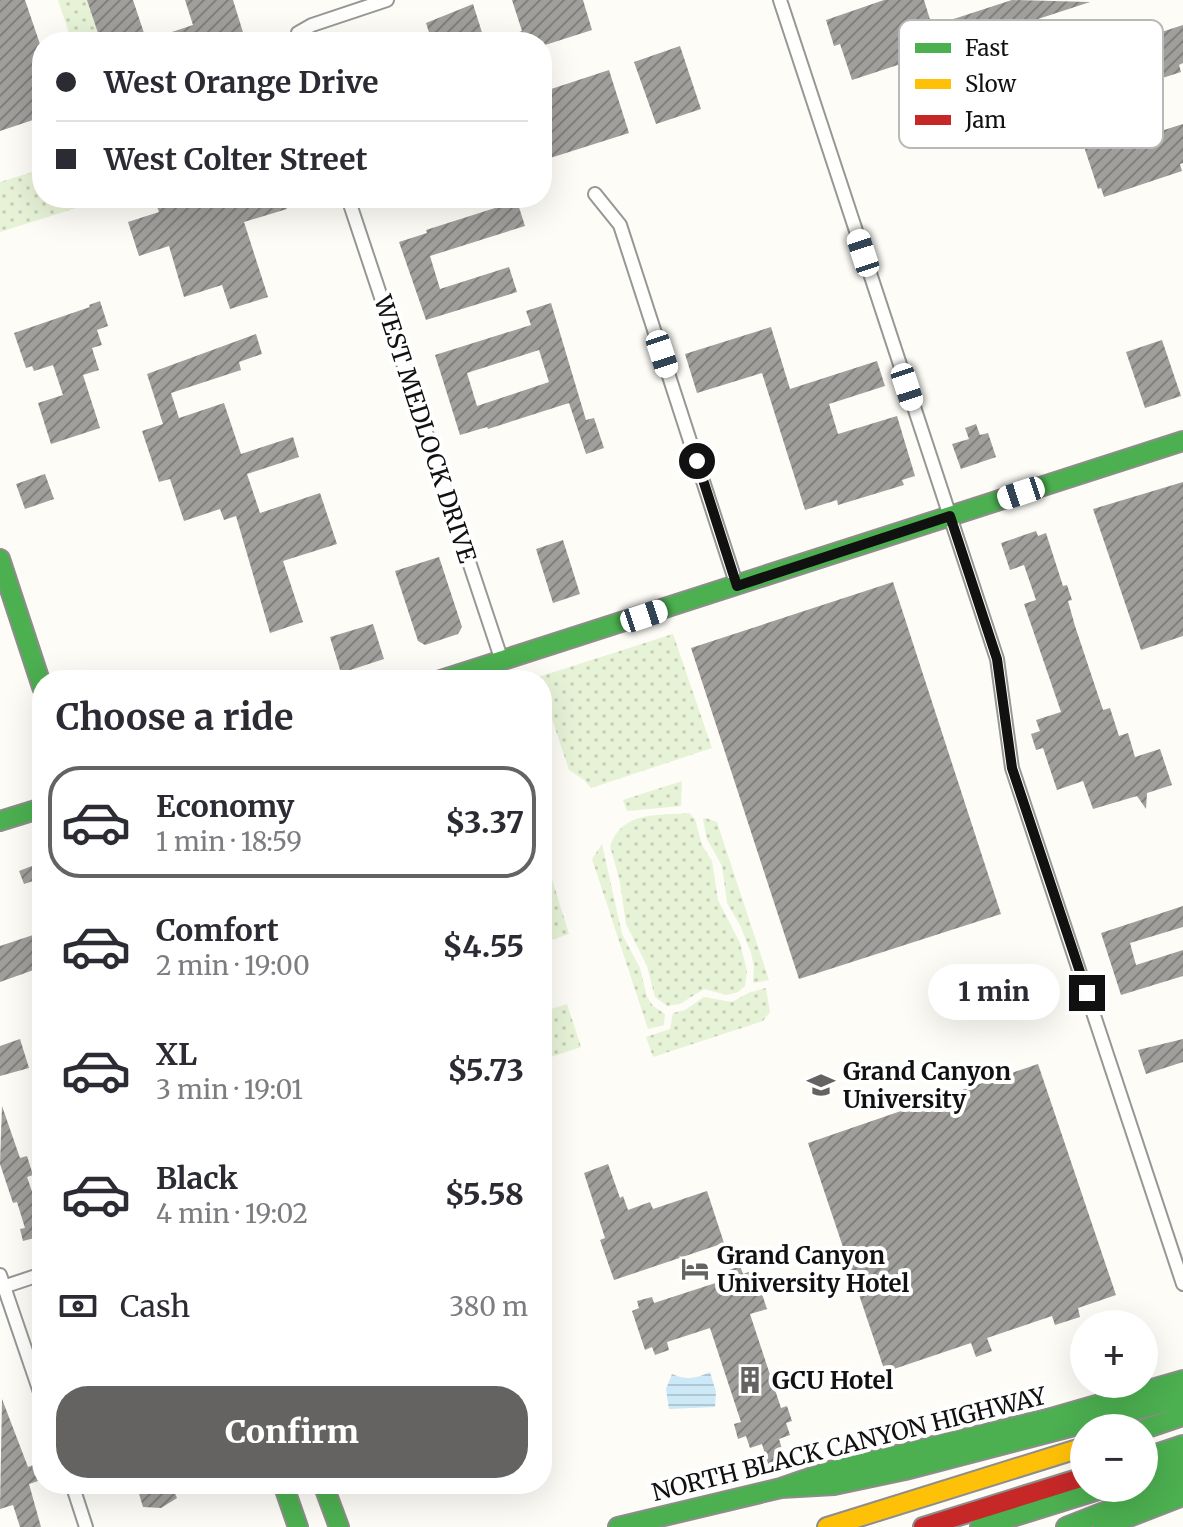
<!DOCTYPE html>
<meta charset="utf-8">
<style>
body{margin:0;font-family:Merriweather,serif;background:#f2f2f3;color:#2b2b33;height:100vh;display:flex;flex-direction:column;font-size:30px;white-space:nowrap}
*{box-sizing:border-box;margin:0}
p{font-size:26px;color:#7c7c81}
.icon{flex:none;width:44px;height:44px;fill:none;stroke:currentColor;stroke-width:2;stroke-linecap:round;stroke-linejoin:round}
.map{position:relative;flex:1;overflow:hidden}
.drawer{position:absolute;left:32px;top:670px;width:520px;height:824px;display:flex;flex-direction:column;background:#fff;border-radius:32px;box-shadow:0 8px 32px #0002}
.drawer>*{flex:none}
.banner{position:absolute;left:32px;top:32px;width:520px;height:176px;border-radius:32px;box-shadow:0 8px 32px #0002;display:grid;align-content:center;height:176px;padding:0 24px;background:#fff}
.controls{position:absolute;left:1070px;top:1310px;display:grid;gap:16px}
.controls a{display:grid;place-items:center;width:88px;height:88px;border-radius:50%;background:#fff;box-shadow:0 8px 32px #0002;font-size:40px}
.end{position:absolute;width:36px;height:36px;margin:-18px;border:10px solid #111;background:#fff;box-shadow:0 0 0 4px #fff}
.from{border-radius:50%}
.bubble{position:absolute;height:56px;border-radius:28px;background:#fff;box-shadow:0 8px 32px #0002;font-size:26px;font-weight:800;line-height:56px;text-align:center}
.car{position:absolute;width:24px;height:48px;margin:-24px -12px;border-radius:10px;box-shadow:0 0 6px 2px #0007;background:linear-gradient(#fff 24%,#345 0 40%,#fff 0 76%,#345 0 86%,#fff 0)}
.banner b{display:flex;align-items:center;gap:28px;height:76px;font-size:30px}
.banner b+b{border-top:2px solid #e1e1e2}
.banner i{width:20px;height:20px;background:#2b2b33}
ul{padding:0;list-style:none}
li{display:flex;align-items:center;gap:24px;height:112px;margin:0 16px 12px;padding:0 8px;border:4px solid transparent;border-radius:32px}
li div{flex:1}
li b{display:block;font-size:30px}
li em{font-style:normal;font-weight:800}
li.on{border-color:#646362}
li>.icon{width:72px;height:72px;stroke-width:1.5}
h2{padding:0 24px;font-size:36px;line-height:96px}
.pay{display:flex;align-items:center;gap:20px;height:88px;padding:0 24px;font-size:30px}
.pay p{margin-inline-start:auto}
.cta{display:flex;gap:16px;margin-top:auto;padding:16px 24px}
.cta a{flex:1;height:92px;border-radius:32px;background:#646362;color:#fff;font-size:32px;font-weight:800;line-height:92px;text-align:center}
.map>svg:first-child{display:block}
.grass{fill:url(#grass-dots)}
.water{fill:url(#water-rules)}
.building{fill:url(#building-hatch);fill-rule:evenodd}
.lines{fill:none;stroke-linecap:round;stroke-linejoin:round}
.street-casing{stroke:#979795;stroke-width:16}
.fast-casing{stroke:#8e8d8b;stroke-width:22}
.slow-casing{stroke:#8e8d8b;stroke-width:22}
.jam-casing{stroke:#8e8d8b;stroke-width:22}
.street{stroke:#fffffe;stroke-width:12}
.fast{stroke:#4caf50;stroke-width:18}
.slow{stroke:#ffc107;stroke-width:18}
.jam{stroke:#c62828;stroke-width:18}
.route{stroke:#111;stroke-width:10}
.labels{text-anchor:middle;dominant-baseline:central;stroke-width:8;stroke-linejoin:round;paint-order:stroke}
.street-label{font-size:24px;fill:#111;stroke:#fff}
.poi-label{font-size:24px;font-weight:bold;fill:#111;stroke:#fff;text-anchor:start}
.key{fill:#fff;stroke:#b8b8b8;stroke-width:2}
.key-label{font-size:22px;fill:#111}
</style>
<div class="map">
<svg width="1183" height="1527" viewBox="0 0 1183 1527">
<defs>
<pattern id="grass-dots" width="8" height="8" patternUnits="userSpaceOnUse" patternTransform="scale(2)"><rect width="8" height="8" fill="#e7f3d7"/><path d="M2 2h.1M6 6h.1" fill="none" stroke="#c5cfb8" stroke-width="1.8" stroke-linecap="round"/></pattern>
<pattern id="water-rules" width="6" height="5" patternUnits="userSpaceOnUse" patternTransform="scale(2)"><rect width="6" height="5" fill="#cde8f7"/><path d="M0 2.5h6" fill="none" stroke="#afc6d3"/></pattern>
<pattern id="building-hatch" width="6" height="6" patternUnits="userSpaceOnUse" patternTransform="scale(2)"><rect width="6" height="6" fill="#a19f9c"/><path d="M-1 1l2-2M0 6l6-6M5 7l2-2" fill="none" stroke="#82807e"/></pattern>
</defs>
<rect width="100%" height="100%" fill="#fdfcf7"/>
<!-- grass -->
<path class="grass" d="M58 0H88L101 42H72Z
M42 169V198H108L0 232V182Z
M673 634 712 748 591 788 584 780 569 770 542 689V680L538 677Z
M682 781 681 806 627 811 623 800Z
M689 813 695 819 702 845 712 861 718 900 740 943 747 971 745 986 738 992 727 995 704 989 680 1004 667 1006 655 997 647 966 626 924 620 882 610 846C623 810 658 816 689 813Z
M706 818 717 822 769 980 753 983 754 966 751 953 740 925 727 903 722 866 707 839 703 819Z
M602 844 622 934 640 968 647 997 653 1006 665 1014 664 1025 648 1029 592 859Z
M542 864 548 866 569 934 542 943Z
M766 988 770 1012 763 1021 653 1057 646 1037 670 1029 673 1013 685 1010 704 997 732 1002 748 993Z
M567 1004 581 1047 542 1060V1012Z"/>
<!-- water -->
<path class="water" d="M710 1372 716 1392 715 1407 669 1409 666 1389 672 1374C685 1380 696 1379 710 1372Z"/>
<!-- building -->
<path class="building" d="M0 0H25L42 50V112L32 116 33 120 0 131Z
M87 0H133L147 42H101Z
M185 0H233L246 42H148V40L193 25Z
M512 0H583L592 30 542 46V42H520L517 33 522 31Z
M884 0H924L932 26 1012 0 1090 2 852 80 840 44 834 46 826 20Z
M473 4 485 42H432L426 23Z
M1183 25V63L1179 65 1181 72 1113 94 1129 141 1183 124V163L1180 164 1182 171 1104 197 1101 188 1098 189 1060 74 1063 73 1060 65Z
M680 46 701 109 656 124 634 62Z
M609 70 629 133 547 159 542 145V92Z
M175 198H283L287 209 244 222 268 297 230 309 222 285 184 297 169 246 139 256 128 222 159 212 156 204Z
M517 201 525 226 430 256 440 289 509 267 517 292 426 320 399 242 427 233 426 230Z
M100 301 108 326 97 330 102 345 92 348 99 370 83 375 100 428 51 444 38 403 63 395 53 365 34 371 32 366 26 368 14 333 90 307 89 305Z
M551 303 586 420 594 418 604 448 586 454 569 403 488 429 487 427 460 435 435 355 531 325 526 311ZM539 350 549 382 477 406 467 373Z
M771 327 790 389 877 361 885 386 829 404 838 434 897 416 915 476 902 480 904 485 838 505 837 500 805 510 762 373 697 393 685 354Z
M256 334 262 354 239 362 241 370 171 393 179 418 224 403 241 454 293 437 299 457 247 474 260 513 320 493 337 544 283 561 303 622 270 633 236 516 224 520 220 509 184 521 170 479 159 482 142 431 163 424 147 374Z
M1162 340 1181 396 1145 408 1126 352Z
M976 424 980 435 988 433 996 457 961 469 952 444 969 439 965 428Z
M45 474 54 499 25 509 16 484Z
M1183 482V636L1141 650 1093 509Z
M1036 531 1038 536 1046 533 1063 586 1067 585 1072 600 1068 601 1075 626 1103 710 1110 708 1119 736 1128 733 1135 757 1160 749 1172 785 1147 793 1146 809 1137 796 1093 809 1083 781 1057 790 1043 748 1036 750 1031 734 1040 731 1036 720 1061 712 1024 604 1036 600 1024 565 1010 570 1001 543Z
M563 540 580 594 553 603 536 549Z
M439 557 462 627 458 634 425 645 418 641 395 571Z
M893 582 1001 914 799 979 691 648Z
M373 624 384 659 341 673 330 637Z
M42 862V878L24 884 19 871Z
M1183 906V927L1130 943 1136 965 1183 950V976L1121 995 1101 933Z
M42 932V967L0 982V946Z
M20 1039 29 1068 0 1076V1046Z
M1183 1039V1062L1146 1074 1138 1050Z
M1038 1064 1116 1295 1078 1308 1080 1317 1055 1325 1052 1316 987 1338 992 1351 976 1357 971 1343 885 1372 808 1143Z
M2 1106 20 1158 27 1156 33 1175 27 1177 36 1203 42 1202V1236L23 1241 20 1229 25 1228 17 1202 13 1203 0 1164Z
M608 1164 620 1198 623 1196 628 1210 650 1202 653 1209 707 1191 724 1243 614 1280 600 1240 605 1238 584 1173Z
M740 1266 743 1274 754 1270 767 1309 750 1314 781 1408 787 1406 792 1421 786 1423 790 1435 779 1439 786 1462 769 1467 762 1444 750 1448 746 1436 738 1439 734 1424 741 1422 710 1328 667 1342 669 1350 655 1355 652 1347 645 1350 632 1311 639 1308 637 1301 652 1297 654 1303 731 1278 729 1270Z
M2 1399 28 1467 33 1465 38 1481 29 1484 41 1527H20L13 1505 0 1509Z
M136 1484H171L177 1498 161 1508 143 1507Z"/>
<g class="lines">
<!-- street casing -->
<g class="street-casing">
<path id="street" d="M780 0 997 659 1012 768 1183 1284
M299 42 298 33 312 25 387 0
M595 194 620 225 737 586
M348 198 502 661
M0 1275 42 1398
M0 1288 42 1274
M72 1484 86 1527"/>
</g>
<!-- fast casing -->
<g class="fast-casing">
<path id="fast" d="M0 559 42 687
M441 680 1183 441
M0 821 42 808
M1144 1429 1183 1416
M1144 1458 1183 1445
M1144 1476 1183 1464
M283 1484 298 1527
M323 1484 339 1527
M781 1488 834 1485 905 1470 1183 1398
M618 1527 781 1488 830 1471 1051 1418 1183 1380
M980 1527 1105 1488
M1066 1527 1183 1481
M1103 1527 1183 1496"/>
</g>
<!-- slow casing -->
<g class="slow-casing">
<path id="slow" d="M827 1527 1084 1447"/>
</g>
<!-- jam casing -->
<g class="jam-casing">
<path id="jam" d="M923 1527 1084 1477"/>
</g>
<!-- street -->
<use href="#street" class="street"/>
<!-- fast -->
<use href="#fast" class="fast"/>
<!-- slow -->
<use href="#slow" class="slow"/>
<!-- jam -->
<use href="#jam" class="jam"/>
</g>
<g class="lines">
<!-- route -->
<path class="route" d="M697 461 737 586 950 516 997 659 1012 768 1087 993"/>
</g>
<!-- icons -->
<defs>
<g id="university-bare" transform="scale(2.16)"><path d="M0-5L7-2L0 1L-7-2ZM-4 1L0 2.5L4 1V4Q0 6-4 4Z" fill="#646362" stroke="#fff" stroke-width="2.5" paint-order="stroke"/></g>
<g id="hotel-bare" transform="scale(2.16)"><path d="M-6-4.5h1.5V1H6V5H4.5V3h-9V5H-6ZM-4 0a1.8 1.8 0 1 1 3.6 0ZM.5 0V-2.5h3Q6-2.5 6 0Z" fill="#646362" stroke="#fff" stroke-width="2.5" paint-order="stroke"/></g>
<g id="building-bare" transform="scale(2.16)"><path d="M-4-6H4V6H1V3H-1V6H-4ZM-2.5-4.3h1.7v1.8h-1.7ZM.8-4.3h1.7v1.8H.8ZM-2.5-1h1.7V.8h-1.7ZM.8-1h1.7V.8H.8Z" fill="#646362" stroke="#fff" stroke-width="2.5" paint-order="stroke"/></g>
</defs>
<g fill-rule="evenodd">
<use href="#university-bare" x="821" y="1085"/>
<use href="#hotel-bare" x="695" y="1269"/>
<use href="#building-bare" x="750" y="1380"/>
</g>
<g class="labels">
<!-- street labels -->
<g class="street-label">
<text transform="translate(425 429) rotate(72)">WEST MEDLOCK DRIVE</text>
<text transform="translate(849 1444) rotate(-14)">NORTH BLACK CANYON HIGHWAY</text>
</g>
<!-- poi labels -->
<g class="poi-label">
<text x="843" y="1071">Grand Canyon<tspan x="843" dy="28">University</tspan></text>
<text x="717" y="1255">Grand Canyon<tspan x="717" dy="28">University Hotel</tspan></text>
<text x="772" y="1380">GCU Hotel</text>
</g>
</g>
<!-- legend -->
<rect x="899" y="20" width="264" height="128" rx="12" class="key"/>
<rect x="915" y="43" width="36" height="10" fill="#4caf50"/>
<rect x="915" y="79" width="36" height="10" fill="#ffc107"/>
<rect x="915" y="115" width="36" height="10" fill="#c62828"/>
<g class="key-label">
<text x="965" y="56">Fast</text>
<text x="965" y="92">Slow</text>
<text x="965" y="128">Jam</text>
</g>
</svg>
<div class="controls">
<a>+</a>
<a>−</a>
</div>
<i class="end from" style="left:697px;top:461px"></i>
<i class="end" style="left:1087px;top:993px"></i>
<div class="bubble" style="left:928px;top:964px;width:132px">1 min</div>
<i class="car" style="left:863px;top:253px;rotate:342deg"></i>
<i class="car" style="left:662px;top:354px;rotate:162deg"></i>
<i class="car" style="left:907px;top:387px;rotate:162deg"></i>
<i class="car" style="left:1021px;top:493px;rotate:252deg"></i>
<i class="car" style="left:644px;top:616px;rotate:72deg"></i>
<div class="banner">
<b><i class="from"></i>West Orange Drive</b>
<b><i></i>West Colter Street</b>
</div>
<section class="drawer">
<h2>Choose a ride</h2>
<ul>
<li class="on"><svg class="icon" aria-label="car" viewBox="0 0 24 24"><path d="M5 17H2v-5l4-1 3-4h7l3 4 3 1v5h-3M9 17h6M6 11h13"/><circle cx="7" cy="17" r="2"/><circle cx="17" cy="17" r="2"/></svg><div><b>Economy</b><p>1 min · 18:59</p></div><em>$3.37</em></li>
<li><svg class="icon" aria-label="car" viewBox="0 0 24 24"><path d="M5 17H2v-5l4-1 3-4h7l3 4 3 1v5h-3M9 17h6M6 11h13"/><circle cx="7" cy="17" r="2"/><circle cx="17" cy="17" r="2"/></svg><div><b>Comfort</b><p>2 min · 19:00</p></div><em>$4.55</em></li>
<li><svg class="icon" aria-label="car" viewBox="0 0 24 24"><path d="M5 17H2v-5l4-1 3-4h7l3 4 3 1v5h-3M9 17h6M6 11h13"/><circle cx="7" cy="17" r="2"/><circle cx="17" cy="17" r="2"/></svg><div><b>XL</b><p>3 min · 19:01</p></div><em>$5.73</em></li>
<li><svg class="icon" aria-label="car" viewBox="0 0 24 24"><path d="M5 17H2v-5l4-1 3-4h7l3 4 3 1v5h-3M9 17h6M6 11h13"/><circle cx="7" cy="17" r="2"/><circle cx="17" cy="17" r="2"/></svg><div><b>Black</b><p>4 min · 19:02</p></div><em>$5.58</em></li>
</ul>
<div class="pay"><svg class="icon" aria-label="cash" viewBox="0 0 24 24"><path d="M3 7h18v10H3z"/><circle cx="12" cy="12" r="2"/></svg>Cash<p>380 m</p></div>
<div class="cta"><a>Confirm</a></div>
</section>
</div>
